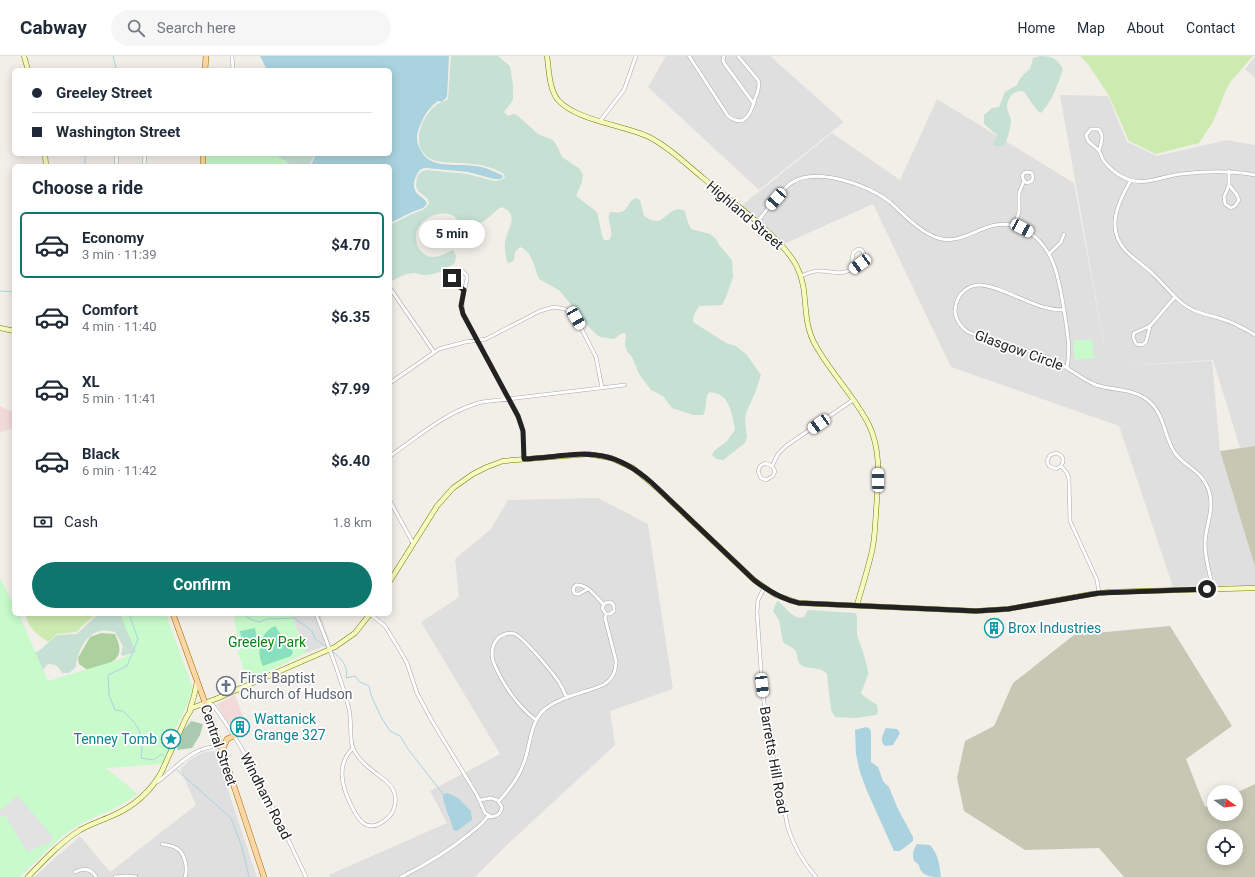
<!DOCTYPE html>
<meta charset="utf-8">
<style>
body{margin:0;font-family:Roboto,sans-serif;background:#f6f6f7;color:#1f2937;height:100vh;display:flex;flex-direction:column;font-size:15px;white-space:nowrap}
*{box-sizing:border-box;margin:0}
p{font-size:13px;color:#747a83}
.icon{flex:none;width:22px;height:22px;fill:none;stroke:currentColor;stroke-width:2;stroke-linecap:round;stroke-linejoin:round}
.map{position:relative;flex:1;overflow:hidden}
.sheet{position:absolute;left:12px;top:108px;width:380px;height:452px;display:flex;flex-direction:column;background:#fff;border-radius:6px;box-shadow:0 2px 10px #0003}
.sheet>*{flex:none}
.top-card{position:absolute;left:12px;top:12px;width:380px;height:88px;border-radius:6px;box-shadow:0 2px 10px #0003;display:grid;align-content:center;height:88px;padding:0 20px;background:#fff}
.needle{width:26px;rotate:104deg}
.fabs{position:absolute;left:1207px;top:729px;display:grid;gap:8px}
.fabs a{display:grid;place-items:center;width:36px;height:36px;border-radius:50%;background:#fff;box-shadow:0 2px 10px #0003;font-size:20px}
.end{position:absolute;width:18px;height:18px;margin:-9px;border:5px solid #222;background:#fff;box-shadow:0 0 0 2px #fff}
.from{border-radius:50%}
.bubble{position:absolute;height:28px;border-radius:14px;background:#fff;box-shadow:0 2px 10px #0003;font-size:13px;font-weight:700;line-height:28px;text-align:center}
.car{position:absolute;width:12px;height:24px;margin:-12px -6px;border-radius:5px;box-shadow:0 0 3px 1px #0007;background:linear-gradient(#fff 24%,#345 0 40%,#fff 0 76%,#345 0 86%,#fff 0)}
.top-card b{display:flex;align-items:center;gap:14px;height:38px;font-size:15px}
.top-card b+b{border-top:1px solid #e0e1e3}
.top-card i{width:10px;height:10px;background:#1f2937}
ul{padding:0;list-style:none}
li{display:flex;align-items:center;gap:12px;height:66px;margin:0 8px 6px;padding:0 12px;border:2px solid transparent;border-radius:6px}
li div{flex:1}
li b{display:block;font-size:15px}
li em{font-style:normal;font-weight:700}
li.current{border-color:#0f766e}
li>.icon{width:36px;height:36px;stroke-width:1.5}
h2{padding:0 20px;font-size:18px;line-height:48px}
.pay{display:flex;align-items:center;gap:10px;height:44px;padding:0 20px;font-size:15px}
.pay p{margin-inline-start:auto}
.cta{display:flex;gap:8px;margin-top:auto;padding:8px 20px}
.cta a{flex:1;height:46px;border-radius:24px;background:#0f766e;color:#fff;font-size:16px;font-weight:700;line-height:46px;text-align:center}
header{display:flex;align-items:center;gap:24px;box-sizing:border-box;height:56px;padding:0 20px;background:#fff;border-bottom:1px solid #e0e1e3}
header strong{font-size:19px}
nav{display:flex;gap:22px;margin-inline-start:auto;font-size:14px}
.search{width:280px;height:36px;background:#f6f6f7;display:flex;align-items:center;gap:10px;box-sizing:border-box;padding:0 14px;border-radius:22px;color:#747a83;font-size:15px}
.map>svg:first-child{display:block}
.residential{fill:#e0dfdf}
.commercial{fill:#f2dad9}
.construction{fill:#c7c7b4;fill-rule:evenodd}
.grass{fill:#cdebb0}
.forest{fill:#add19e}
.wetland{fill:#c6e0d4}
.cemetery{fill:#aacbaf}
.park{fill:#c8facc}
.pitch{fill:#88e0be}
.parking{fill:#e2e2e2}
.water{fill:#aad3df}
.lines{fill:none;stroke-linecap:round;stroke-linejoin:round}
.stream{stroke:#aad3df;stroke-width:1}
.street-casing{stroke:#a9a9a9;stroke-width:4}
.secondary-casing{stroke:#707d05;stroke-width:5.5}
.primary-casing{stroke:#a06b00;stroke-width:6}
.street{stroke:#fff;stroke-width:3}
.secondary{stroke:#f7fabf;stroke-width:4.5}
.primary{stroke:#fcd6a4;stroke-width:5}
.route{stroke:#222;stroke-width:5}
.labels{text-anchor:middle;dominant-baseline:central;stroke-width:3.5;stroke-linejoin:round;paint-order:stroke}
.street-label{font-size:14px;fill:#222;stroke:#fff}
.culture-label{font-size:14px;fill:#0d838f;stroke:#fff;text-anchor:start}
.park-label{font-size:14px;fill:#0c8416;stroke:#fff}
.worship-label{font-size:14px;fill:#5b616d;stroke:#fff;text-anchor:start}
</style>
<header>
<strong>Cabway</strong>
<div class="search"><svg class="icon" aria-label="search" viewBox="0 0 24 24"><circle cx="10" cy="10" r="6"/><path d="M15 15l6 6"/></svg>Search here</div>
<nav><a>Home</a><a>Map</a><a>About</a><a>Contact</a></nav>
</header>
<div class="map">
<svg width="1255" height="821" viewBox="0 0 1255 821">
<rect width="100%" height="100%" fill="#f2efe9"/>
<!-- residential -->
<path class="residential" d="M666 0H770L844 66 759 134 648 31Z
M1255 1V22L1245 13Z
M1060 39 1108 40 1127 86 1157 100 1227 84 1255 89V390L1240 392 1213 304 1108 311Z
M937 43 1074 127 1108 311 1212 305 1220 395 1255 511V529L1173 531 1119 370 951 311 873 148 784 188 741 150 832 77 900 124Z
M598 442 648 468 673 633 610 655 615 689 509 787 475 821H330L329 819 447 767 430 735 500 698 421 566 459 541 455 503 491 473 508 444Z
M291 558H320L331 588 306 597Z
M215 695 257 821H34L80 780 110 816 196 749 180 713 191 703 204 696Z"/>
<!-- commercial -->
<path class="commercial" d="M0 350 14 357V371L0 377Z
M235 639 243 661 228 668 217 648Z"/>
<!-- construction -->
<path class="construction" d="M1255 390V511L1220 395Z
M1170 570 1232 670 1186 703 1205 751 1214 747V758H1236V737L1255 728V821H1124L1099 792 1025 794 964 755 957 722 965 685 994 670 1013 627 1074 579ZM1214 780H1236V802H1214Z"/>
<!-- grass -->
<path class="grass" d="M1080 0H1253L1231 25 1226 34 1213 66 1199 87 1156 98 1129 85 1109 40 1088 8Z
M29 558H96L76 576 57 578 48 586C37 578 29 573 26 560Z"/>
<!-- forest -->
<path class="forest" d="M101 577 115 578C116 582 119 586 119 590 123 606 101 611 89 615L79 608 78 602 90 581Z"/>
<!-- wetland -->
<path class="wetland" d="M451 0H498L510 10 513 29V44L504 56 508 60 513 58 517 59 538 78 553 84 558 92 562 101 580 113 583 119 582 126 576 140 597 156 602 179 604 184H609C616 176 605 167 610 156 613 156 617 157 621 156 627 155 628 146 635 142L640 144 644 160 651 164 659 165C669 159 674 149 685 155L687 164 691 173 710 178 716 183 720 190 732 204 733 221 726 241 722 249 699 250 694 259 693 266 726 287 736 290 746 298 761 319 755 337 746 357 745 365 747 380 745 387 723 404 716 403 712 399 714 395 727 385 735 374C734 366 730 346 723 341 720 338 714 337 710 336L707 339 705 355 703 359H693L672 352 663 340 651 334 639 318 632 301 626 294 625 288 626 278 622 277 614 283 600 281 597 279 590 272 559 234 539 223C534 212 533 196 520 191L515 196 514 204 510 207 507 206C506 200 504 193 505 186 507 173 521 158 501 151 493 156 486 167 476 168 470 169 464 170 459 165 456 163 455 160 452 159 437 153 415 165 416 182 416 191 423 201 433 201 439 201 447 197 453 194L456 200 455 207C446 213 435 220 423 219 420 219 417 217 414 217 406 217 397 222 390 226V169L412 158 424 153 429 148 428 143 418 135 416 130 417 120 422 115 427 114 467 118 494 125 501 124 505 121 504 118C481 104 461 109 436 105 409 97 418 64 435 50 439 46 443 47 448 43Z
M1040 0C1053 0 1057 3 1063 13 1058 28 1052 46 1041 57 1033 52 1030 42 1023 35 1014 34 1008 41 1007 50 1007 56 1011 60 1011 66 1010 74 1008 82 1004 90H994L993 86 998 80 984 68V59L992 52 999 51 1005 36 1017 29 1019 24 1025 17 1030 13 1033 2Z
M268 98H315L310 108 298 110H262Z
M778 545C786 551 793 565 804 561L808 554 855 557 857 560V579L863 596 868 614V619L861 637 865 641 877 649 878 656 876 659 856 662 835 661 831 654 827 618C820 610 811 614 803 610 796 607 799 602 796 596 794 591 787 590 783 586L779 564 773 555 776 547Z
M98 558H165L139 595 123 600 121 598 123 590 115 576C111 575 104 574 100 575 85 578 77 597 76 611L69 617H62C59 610 55 608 48 608L37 620 0 601 23 603 40 594 57 579 77 578Z"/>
<!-- cemetery -->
<path class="cemetery" d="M191 665 203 668 200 679 192 692 177 694 182 676Z"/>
<!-- park -->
<path class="park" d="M206 98H273L288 106 289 110H206Z
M1092 283 1094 302 1075 304 1073 285Z
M0 522 14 549V558H19L21 563 48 625 118 604 136 596 120 558H166L193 633 186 651 173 678 171 689 162 708 106 712 138 738C119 753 96 759 75 771 54 785 38 804 20 821H0Z
M233 558H291L306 597 246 626 242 607 237 596 240 594Z"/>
<!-- pitch -->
<path class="pitch" d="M275 570 293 596 291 600 263 610C256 596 259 577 275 570Z
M255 572 258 590 243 592 240 575Z"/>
<!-- parking -->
<path class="parking" d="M17 739 53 781 51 786 27 796 5 759 0 761V753H3Z"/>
<!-- water -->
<path class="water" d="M260 0H449L447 41 442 46 438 45C427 53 422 63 418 75 416 82 417 87 420 93 429 114 456 107 475 110 485 111 494 115 503 120L501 123H494L468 116 426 112 421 113C416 118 411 129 416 136 420 141 425 142 427 148L423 152 412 156 390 167V110H307L311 109 316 98H390V14H267Z
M866 671 870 673 871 676V706L878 711 883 725 889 731 897 751 913 781V785L900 795H894L867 735 860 716 856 698 855 674Z
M886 672 897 673 900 677 893 689 885 690C879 685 883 678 886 672Z
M448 737 458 742 471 755 472 764 457 775 453 774C451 760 443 752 443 738Z
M917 788 930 789C939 800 939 807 941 821 933 821 924 821 920 813 919 809 918 807 914 805 912 800 913 793 917 788Z"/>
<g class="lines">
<!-- stream -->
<path class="stream" d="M113 14 116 12 113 0
M85 110V98
M0 235 14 236
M129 558 138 583 127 610 108 619 109 639 115 654 123 655C140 671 144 678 141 702L153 704 162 698 164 700
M244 558 250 563 259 566 267 563 294 562 307 571 312 575 315 583 328 592
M332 595C341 602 349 610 346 622L355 620 360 626 369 630 371 639 381 661 390 675 400 680 408 693 443 738
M177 714 231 762 242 791 249 821"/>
<!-- street casing -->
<g class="street-casing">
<path id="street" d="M232 0 233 14
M689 0 728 60C745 73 751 57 755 43 757 38 759 33 759 27L758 24 738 0
M724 0 723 4 724 7 754 48
M600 65 624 34 636 0
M1099 95C1101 87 1105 79 1098 73H1091L1086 79C1087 88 1095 89 1099 95 1101 98 1102 101 1103 104 1109 112 1117 119 1127 123 1145 130 1163 120 1181 118 1206 115 1230 114 1255 119
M116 110 117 98
M144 110 145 98
M1229 115V129L1224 141 1225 148 1231 152 1235 150 1239 144 1237 139 1229 129
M1131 124C1118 146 1105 173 1126 195 1135 204 1145 210 1154 219 1168 232 1177 247 1195 255 1203 258 1211 260 1219 262 1232 266 1244 272 1255 279
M757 166C767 154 779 136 791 127 816 110 868 129 890 146 903 158 921 177 938 182 958 189 977 172 996 169 1005 167 1017 169 1025 174 1055 190 1059 224 1064 254 1067 275 1071 291 1067 311
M1015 170 1019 155V137L1024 125 1027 127 1032 125 1033 121 1032 117 1027 116 1024 117 1022 120 1024 125
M1050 197 1061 186 1064 178
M801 220C806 218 810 216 816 215 835 214 839 223 858 209 862 206 864 204 865 200L862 194 858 193 853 197 851 214
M390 232 434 296
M464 234C458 230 451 227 452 219L456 215 462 214 467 220V223L462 246 463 258 521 367 523 375 524 403
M1064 254C1057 254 1050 253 1043 251 1025 246 996 229 979 229 971 229 965 233 960 239 957 244 955 250 955 256 956 265 961 271 968 276 994 288 1023 291 1049 302 1066 309 1079 322 1096 329 1114 335 1135 332 1150 346 1165 360 1164 381 1175 397 1186 412 1202 414 1209 435 1215 454 1205 470 1205 488 1205 503 1210 518 1213 533
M1150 270 1146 286 1142 289 1136 288 1133 281 1134 277 1150 270 1175 241
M390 327 439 293 465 286 486 283 540 255 554 251 565 253 571 257 576 262 596 301 602 332
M390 400C419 380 447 355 482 346L625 329
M772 410 765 407 760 410 758 415 761 422 766 424 773 420 775 415 772 410 778 398 786 390 853 344
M1061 410 1056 413 1049 410 1047 405 1050 399 1056 397C1063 399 1065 404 1061 410L1067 417 1069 423 1070 465 1097 524 1099 537
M390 445 413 487
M764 532 758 544 757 556 762 629 766 663 788 772C794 791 803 806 816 821
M588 533 579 538H575L573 534 574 531 576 529C588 528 596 541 603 548
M316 558C328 589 341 620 349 653 352 665 349 683 353 692 359 706 373 715 385 724 392 730 397 738 395 748 394 755 390 761 384 765 367 777 359 765 352 751 342 732 335 709 353 692
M370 558 385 570 399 593 407 607 417 637 432 665 477 739 485 757 492 761C498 760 501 757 502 751L497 744 491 742 480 744
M206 647 213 649C253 703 277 761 306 821
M536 664C517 650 502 627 493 605 491 597 492 589 498 582 503 578 509 576 515 578 524 582 555 619 560 628 563 633 565 638 567 642
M157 726C177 712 194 688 221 691
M499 745C509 734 518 723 523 709 531 691 529 666 545 653 561 640 585 637 603 629 612 624 616 615 616 605L605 562 606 558 602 552 605 547 611 546 614 550V555L610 558H606
M162 788C167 789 174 790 178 793 185 798 188 813 185 821
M75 816C83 812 91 812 96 821
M115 821 127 820 136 821
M401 821C425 809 447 796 468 779 475 773 483 768 488 760"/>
</g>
<!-- secondary casing -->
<g class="secondary-casing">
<path id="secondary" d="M24 0 28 14
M547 0C549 14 549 33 558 44 577 65 624 69 649 81 669 91 686 108 703 122 730 144 759 165 783 191 788 197 794 204 797 211 810 236 800 263 816 290 831 317 855 341 869 369 882 396 878 427 876 456 875 469 875 482 872 495 868 513 862 531 857 549
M45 98 46 110
M0 272 14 275
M390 525 437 450 453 432 473 418 487 411 503 405 588 398 611 402 633 412 658 433 754 524 776 539 799 547 976 555 1008 553 1092 538 1110 536 1255 532
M190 653 194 640 197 626
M28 821C44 804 61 786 80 774 91 768 103 764 114 759 134 750 150 736 161 717L186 662 192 652 218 642 335 591 355 577 370 558"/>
</g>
<!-- primary casing -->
<g class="primary-casing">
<path id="primary" d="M205 14 206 0
M203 110V98
M173 558 221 691 264 821
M222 695 227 683 234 680"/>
</g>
<!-- street -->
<use href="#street" class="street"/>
<!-- secondary -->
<use href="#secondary" class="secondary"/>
<!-- primary -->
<use href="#primary" class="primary"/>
</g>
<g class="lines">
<!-- route -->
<path class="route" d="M452 222 454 227 464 234 461 250 463 258 518 360 523 375 524 403C579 400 606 386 652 427L754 524C768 535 781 543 799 547L976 555 1008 553 1099 537 1207 533"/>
</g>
<!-- icons -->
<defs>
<g id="building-ring" transform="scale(1)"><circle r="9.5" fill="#fff" stroke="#0f9aa8" stroke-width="1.5"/><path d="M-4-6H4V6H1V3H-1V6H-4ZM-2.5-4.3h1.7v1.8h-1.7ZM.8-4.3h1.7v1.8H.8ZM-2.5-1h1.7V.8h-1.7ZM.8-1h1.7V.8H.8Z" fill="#0f9aa8"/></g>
<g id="church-ring" transform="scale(1)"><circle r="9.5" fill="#fff" stroke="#6b7280" stroke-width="1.5"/><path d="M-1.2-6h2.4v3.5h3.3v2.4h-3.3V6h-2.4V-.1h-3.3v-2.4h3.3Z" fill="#6b7280"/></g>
<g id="sight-ring" transform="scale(1)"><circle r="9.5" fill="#fff" stroke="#0f9aa8" stroke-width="1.5"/><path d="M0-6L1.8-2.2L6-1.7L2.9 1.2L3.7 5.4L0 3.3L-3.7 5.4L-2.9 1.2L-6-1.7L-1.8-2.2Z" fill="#0f9aa8"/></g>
</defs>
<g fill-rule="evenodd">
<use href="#building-ring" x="994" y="572"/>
<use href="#church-ring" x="226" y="630"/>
<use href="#building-ring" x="240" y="671"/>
<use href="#sight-ring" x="171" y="683"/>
</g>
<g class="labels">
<!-- street labels -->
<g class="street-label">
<text transform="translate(745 159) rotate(41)">Highland Street</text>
<text transform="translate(1019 294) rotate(20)">Glasgow Circle</text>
<text transform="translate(219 689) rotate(71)">Central Street</text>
<text transform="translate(774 704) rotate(80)">Barretts Hill Road</text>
<text transform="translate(266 740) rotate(63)">Windham Road</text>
</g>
<!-- culture labels -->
<g class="culture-label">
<text x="1008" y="572">Brox Industries</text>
<text x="254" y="663">Wattanick<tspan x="254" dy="16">Grange 327</tspan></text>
<text x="157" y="683" text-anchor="end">Tenney Tomb</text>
</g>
<!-- park labels -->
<g class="park-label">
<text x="267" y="586">Greeley Park</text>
</g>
<!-- worship labels -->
<g class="worship-label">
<text x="240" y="622">First Baptist<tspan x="240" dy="16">Church of Hudson</tspan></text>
</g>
</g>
</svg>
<div class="fabs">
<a><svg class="needle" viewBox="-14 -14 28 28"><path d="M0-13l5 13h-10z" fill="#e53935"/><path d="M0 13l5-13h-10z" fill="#747a83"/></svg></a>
<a><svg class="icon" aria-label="locate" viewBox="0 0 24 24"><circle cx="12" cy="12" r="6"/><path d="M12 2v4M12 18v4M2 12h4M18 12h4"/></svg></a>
</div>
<i class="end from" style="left:1207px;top:533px"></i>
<i class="end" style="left:452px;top:222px"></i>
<div class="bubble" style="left:419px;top:164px;width:66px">5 min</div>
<i class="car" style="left:776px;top:143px;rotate:221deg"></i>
<i class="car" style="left:1022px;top:172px;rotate:118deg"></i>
<i class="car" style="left:860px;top:208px;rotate:234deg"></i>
<i class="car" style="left:576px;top:262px;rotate:150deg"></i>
<i class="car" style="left:819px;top:368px;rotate:235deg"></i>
<i class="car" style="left:878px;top:424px;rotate:359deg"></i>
<i class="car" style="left:762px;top:629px;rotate:173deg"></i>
<div class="top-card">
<b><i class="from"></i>Greeley Street</b>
<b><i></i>Washington Street</b>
</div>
<section class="sheet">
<h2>Choose a ride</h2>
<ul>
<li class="current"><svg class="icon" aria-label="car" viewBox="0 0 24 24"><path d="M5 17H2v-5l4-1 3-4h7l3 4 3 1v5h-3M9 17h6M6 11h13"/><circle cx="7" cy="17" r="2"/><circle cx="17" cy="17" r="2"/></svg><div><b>Economy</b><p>3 min · 11:39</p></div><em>$4.70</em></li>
<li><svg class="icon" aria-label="car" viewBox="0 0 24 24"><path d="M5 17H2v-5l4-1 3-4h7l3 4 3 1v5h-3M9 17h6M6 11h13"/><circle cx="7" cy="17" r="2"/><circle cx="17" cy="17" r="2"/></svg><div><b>Comfort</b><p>4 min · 11:40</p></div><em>$6.35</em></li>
<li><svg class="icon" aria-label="car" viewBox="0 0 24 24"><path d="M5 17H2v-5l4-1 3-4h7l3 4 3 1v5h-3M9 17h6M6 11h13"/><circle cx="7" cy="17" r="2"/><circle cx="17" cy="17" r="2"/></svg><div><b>XL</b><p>5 min · 11:41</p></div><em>$7.99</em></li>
<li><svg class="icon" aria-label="car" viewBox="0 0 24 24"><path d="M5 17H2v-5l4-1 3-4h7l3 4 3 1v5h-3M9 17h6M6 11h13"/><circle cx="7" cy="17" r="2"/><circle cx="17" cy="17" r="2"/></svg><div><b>Black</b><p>6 min · 11:42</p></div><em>$6.40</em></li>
</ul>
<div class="pay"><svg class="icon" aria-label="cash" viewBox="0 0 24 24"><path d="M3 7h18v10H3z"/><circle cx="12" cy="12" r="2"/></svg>Cash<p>1.8 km</p></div>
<div class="cta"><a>Confirm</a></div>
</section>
</div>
